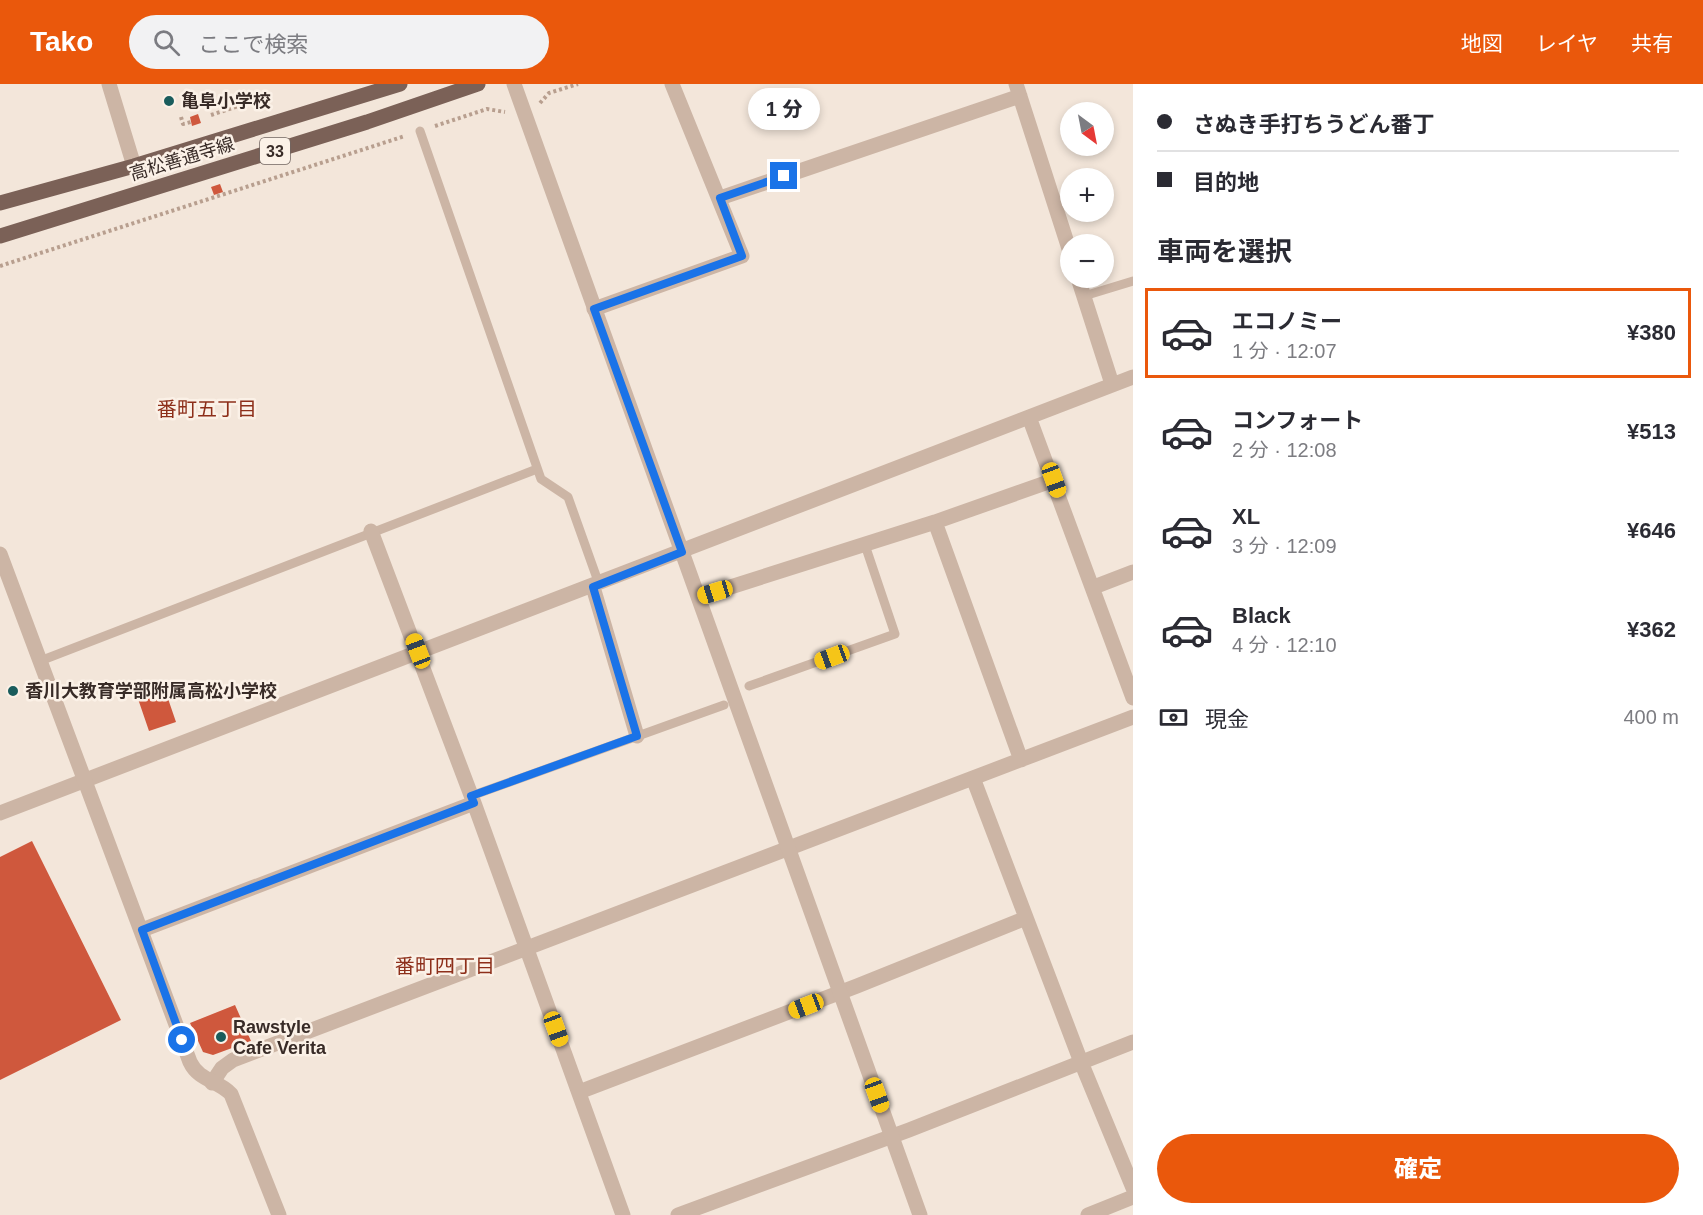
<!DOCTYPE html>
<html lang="ja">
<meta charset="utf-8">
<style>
body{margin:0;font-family:Helvetica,"Noto Sans JP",sans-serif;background:#f2f2f3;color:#2b2b33;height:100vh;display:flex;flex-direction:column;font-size:22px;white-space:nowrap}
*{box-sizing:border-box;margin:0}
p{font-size:20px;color:#7c7c81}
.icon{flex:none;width:33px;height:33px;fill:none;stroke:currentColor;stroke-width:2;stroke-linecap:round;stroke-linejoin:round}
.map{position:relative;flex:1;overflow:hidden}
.details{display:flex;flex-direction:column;background:#fff;width:570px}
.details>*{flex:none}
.hud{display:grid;align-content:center;height:132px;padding:0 24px;background:#fff}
.needle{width:39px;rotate:148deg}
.fabs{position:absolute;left:1060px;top:18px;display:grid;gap:12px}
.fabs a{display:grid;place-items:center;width:54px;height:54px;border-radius:50%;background:#fff;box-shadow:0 3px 9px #0003;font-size:30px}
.end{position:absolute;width:27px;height:27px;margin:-14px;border:8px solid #1a73e8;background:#fff;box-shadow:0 0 0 3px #fff}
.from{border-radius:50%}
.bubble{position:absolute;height:42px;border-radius:21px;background:#fff;box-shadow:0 3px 9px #0003;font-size:20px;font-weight:800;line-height:42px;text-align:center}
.car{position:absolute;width:18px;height:36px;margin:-18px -9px;border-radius:8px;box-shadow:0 0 4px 2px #0007;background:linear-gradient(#f5c518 24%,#345 0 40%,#f5c518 0 76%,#345 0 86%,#f5c518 0)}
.hud b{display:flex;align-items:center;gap:21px;height:57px;font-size:22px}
.hud b+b{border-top:2px solid #e1e1e2}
.hud i{width:15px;height:15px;background:#2b2b33}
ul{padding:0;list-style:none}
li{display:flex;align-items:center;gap:18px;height:90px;margin:0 12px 9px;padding:0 12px;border:3px solid transparent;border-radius:0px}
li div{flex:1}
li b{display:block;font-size:22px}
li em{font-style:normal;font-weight:800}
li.current{border-color:#ea580c}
li>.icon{width:54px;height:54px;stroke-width:1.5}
h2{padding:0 24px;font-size:27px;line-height:72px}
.pay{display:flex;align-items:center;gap:15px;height:66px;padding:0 24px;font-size:22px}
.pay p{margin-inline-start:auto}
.button{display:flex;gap:12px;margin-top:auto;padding:12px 24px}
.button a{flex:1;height:69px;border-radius:36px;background:#ea580c;color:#fff;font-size:24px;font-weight:800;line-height:69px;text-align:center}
header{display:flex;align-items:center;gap:36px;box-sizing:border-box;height:84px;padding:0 30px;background:#ea580c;color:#fff}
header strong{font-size:28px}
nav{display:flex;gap:33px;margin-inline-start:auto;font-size:21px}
.search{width:420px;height:54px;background:#f2f2f3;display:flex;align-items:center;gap:15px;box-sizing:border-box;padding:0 21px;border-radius:33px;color:#7c7c81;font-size:22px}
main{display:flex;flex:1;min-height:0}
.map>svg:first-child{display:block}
.building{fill:#cf583d}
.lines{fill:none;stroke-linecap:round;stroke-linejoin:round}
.path{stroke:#b89f8f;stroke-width:4;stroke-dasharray:3 3;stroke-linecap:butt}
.service{stroke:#ccb5a5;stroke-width:9}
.minor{stroke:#ccb5a5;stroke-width:15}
.tertiary{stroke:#ccb5a5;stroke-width:15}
.primary{stroke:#7b6157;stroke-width:15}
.route{stroke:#1a73e8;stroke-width:8}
.poi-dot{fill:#195c5c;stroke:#fbf1e7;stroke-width:2}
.labels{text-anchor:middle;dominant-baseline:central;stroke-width:5;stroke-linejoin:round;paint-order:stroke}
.shield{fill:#fbf1e7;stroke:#726661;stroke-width:1.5}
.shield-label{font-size:16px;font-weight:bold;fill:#382b27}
.poi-label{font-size:18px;font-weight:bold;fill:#382b27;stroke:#fbf1e7;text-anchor:start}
.street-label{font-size:18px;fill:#382b27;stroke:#fbf1e7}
.neighbourhood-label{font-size:20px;fill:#8d2f1a;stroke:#fbf1e7}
</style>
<header>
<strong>Tako</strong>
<div class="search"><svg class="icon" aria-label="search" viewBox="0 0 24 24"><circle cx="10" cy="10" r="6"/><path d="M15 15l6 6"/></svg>ここで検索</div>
<nav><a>地図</a><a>レイヤ</a><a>共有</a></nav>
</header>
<main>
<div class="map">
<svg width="1133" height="1131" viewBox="0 0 1133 1131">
<rect width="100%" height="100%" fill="#f3e6da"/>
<!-- building -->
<path class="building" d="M198 30 201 39 192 42 190 33Z
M220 100 223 108 214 111 211 103Z
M163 600 176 638 149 647 136 609Z
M32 757 121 936 0 996V773Z
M235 921 251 957 213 971 203 968 190 939Z"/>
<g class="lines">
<!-- path -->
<path class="path" d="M540 19 549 9 578 0
M211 31 254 17 252 11
M181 33 183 40 191 38
M435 42 487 25 505 28
M0 182 405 52"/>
<!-- service -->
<path class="service" d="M420 47 541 395 568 413 599 500
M1084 212 1133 197
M40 577 537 385
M749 602 895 550 865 461
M471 712 724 621"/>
<!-- minor -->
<path class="minor" d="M109 0 134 82
M1016 0 1071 171
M720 114 1020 12
M1078 194 1112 300
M594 225 742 172 672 0
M1029 333 1133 614
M935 438 1021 676
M371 447 474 719 623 1131
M593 503 637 652
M1094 503 1133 488
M699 513 935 438 1054 396
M973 694 1081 978 1133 1104
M0 729 1133 293
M142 846 474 719
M212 999 222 984 233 976 1133 633
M579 1008 857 902 1026 834
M678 1131 909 1046 1133 958
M1088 1131 1133 1113"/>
<!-- tertiary -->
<path class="tertiary" d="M514 0 920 1131
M0 470 190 978C199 997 218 996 231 1010L279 1131"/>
<!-- primary -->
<path class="primary" d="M0 119 134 82 400 0
M0 152 367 38 478 0"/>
</g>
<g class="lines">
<!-- route -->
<path class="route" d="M182 956 142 846 474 719 471 712 637 652 593 503 682 468 594 225 742 172 720 114 784 92"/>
</g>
<!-- markers -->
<g class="poi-dot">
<circle cx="169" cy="17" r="6"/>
<circle cx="13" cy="607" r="6"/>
<circle cx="221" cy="953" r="6"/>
</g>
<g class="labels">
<!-- shield labels -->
<rect class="shield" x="260" y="54" width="30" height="26" rx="4.5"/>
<g class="shield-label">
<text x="275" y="67">33</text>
</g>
<!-- poi labels -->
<g class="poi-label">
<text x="181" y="17">亀阜小学校</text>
<text x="25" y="607">香川大教育学部附属高松小学校</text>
<text x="233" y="943">Rawstyle<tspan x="233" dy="21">Cafe Verita</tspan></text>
</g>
<!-- street labels -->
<g class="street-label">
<text transform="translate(182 75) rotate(-17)">高松善通寺線</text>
</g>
<!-- neighbourhood labels -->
<g class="neighbourhood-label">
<text x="207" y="325">番町五丁目</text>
<text x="445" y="882">番町四丁目</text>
</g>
</g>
</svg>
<div class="fabs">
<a><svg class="needle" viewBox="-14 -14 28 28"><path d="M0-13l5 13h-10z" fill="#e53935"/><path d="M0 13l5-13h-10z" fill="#7c7c81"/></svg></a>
<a>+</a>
<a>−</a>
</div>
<i class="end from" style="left:182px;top:956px"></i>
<i class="end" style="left:784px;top:92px"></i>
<div class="bubble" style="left:748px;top:4px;width:72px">1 分</div>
<i class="car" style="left:1054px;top:396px;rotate:160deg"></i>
<i class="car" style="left:715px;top:508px;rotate:253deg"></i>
<i class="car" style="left:418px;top:567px;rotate:339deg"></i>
<i class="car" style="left:832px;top:573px;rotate:250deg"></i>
<i class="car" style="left:806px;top:922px;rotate:249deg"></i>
<i class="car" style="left:556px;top:945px;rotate:160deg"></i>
<i class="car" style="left:877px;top:1011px;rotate:160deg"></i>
</div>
<section class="details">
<div class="hud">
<b><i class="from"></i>さぬき手打ちうどん番丁</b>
<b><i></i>目的地</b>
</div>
<h2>車両を選択</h2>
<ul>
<li class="current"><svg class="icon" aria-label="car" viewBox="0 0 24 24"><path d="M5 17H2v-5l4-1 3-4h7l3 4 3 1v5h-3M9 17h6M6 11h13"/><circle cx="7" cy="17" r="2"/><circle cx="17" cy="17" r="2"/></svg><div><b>エコノミー</b><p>1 分 · 12:07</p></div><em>¥380</em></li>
<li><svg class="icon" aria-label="car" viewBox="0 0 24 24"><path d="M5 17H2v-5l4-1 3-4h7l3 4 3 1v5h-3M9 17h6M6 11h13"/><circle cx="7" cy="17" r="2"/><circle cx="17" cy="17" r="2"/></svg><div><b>コンフォート</b><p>2 分 · 12:08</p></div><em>¥513</em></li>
<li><svg class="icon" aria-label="car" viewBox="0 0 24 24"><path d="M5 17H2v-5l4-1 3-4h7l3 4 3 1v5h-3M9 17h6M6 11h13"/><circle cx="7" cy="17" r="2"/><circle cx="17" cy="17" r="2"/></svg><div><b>XL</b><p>3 分 · 12:09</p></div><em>¥646</em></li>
<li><svg class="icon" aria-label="car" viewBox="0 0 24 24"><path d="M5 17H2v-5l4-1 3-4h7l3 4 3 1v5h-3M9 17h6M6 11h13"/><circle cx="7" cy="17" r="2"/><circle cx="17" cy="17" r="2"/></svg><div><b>Black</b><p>4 分 · 12:10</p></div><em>¥362</em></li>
</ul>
<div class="pay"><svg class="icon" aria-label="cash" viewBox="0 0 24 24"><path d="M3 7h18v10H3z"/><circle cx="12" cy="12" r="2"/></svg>現金<p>400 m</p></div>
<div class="button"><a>確定</a></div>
</section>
</main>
